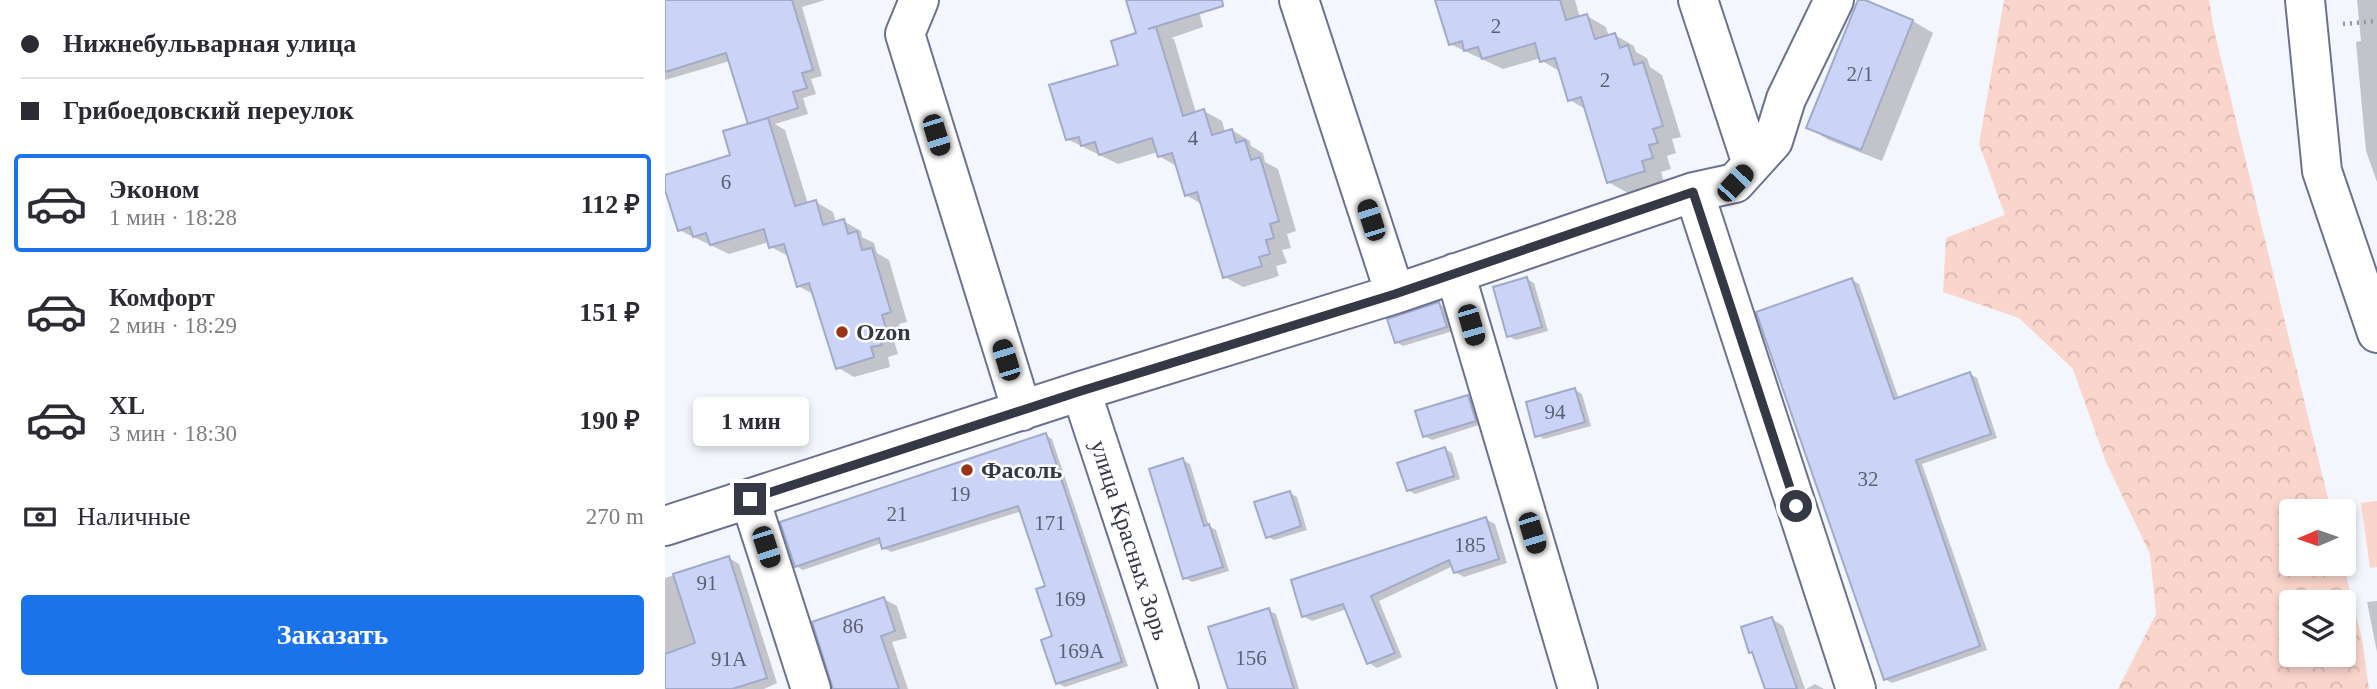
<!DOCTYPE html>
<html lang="ru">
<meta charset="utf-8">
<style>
body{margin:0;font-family:Georgia,serif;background:#f7f7f7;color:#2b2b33;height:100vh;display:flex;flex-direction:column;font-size:26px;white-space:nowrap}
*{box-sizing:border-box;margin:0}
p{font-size:23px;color:#7c7c81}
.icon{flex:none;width:38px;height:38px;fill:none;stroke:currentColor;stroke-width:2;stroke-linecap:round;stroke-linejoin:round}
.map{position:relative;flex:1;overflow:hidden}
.drawer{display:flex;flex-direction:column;background:#fff;width:665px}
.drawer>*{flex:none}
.guide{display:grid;align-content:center;height:154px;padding:0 21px;background:#fff}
.needle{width:46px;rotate:268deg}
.buttons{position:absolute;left:1614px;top:499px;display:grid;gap:14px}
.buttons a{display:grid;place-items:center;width:77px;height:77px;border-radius:7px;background:#fff;box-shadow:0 4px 10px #0003;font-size:35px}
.end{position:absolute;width:32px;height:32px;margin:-16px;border:9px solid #353845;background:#fff;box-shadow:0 0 0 4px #fff}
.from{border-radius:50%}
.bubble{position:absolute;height:49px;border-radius:7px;background:#fff;box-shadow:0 4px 10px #0003;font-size:23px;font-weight:700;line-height:49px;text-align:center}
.car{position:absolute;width:21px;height:42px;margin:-21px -10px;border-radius:9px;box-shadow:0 0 5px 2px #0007;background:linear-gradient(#222 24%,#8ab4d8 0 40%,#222 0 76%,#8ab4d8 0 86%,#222 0)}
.guide b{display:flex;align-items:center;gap:24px;height:66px;font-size:26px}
.guide b+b{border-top:2px solid #e1e1e2}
.guide i{width:18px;height:18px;background:#2b2b33}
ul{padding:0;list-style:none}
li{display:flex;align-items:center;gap:21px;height:98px;margin:0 14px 10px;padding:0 7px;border:4px solid transparent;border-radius:7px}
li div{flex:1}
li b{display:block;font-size:26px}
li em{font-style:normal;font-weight:700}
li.active{border-color:#1a73e8}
li>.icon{width:63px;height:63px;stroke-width:1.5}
.pay{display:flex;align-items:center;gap:18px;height:77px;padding:0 21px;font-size:26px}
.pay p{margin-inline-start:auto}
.primary-button{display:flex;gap:14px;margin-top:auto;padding:14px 21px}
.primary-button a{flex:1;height:80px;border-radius:7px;background:#1a73e8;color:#fff;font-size:28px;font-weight:700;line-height:80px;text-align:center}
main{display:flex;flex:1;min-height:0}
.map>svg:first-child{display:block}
.forest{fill:url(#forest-crowns);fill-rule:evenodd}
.pitch{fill:#fad5cb}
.shadow{fill:#0003}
.building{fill:#cbd4f7;stroke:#a1aac8;stroke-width:2}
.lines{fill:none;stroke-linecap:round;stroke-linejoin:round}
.minor-casing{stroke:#6b728f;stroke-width:42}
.path{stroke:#9497a1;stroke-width:4.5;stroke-dasharray:2 5;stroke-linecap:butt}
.minor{stroke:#fff;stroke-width:38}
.route{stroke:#353845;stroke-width:9}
.poi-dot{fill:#9a3217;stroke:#fff;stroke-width:2.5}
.labels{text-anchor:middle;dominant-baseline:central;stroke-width:5;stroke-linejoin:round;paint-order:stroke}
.number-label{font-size:21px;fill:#5a5f72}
.poi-label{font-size:24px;font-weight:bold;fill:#353845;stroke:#fff;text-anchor:start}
.street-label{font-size:24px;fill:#353845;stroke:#fff}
</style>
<main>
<section class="drawer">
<div class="guide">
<b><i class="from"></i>Нижнебульварная улица</b>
<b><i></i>Грибоедовский переулок</b>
</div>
<ul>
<li class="active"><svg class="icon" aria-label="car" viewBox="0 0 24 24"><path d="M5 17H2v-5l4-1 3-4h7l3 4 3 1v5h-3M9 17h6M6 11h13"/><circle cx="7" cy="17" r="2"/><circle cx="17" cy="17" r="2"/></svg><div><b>Эконом</b><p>1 мин · 18:28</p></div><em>112 ₽</em></li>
<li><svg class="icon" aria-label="car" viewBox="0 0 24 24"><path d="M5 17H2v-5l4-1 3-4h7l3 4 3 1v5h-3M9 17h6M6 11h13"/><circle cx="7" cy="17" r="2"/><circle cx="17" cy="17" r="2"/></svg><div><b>Комфорт</b><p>2 мин · 18:29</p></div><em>151 ₽</em></li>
<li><svg class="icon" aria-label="car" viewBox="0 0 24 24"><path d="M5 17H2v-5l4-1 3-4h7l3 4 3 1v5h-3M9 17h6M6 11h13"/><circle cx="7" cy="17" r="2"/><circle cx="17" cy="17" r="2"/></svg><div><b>XL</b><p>3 мин · 18:30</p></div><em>190 ₽</em></li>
</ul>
<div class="pay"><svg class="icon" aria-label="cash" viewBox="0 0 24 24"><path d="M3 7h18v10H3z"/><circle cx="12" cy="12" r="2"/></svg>Наличные<p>270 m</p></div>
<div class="primary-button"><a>Заказать</a></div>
</section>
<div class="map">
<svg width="1712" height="689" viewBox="0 0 1712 689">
<defs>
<pattern id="forest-crowns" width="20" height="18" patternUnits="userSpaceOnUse" patternTransform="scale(1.75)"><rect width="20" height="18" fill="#fad5cb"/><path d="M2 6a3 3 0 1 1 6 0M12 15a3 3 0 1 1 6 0" fill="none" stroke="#d7b8b0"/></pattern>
</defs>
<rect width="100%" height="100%" fill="#f4f6fd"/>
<!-- forest -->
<path class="forest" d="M1339 0H1544L1549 30 1666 511H1626V564L1678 563 1697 639 1704 689H1453L1491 614 1485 554 1441 462 1408 369 1354 318 1278 292 1281 238 1340 215 1314 144ZM1626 602H1678V654H1626Z"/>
<!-- pitch -->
<path class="pitch" d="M1712 501V567L1705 568 1696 503Z"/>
<!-- shadow -->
<path class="shadow" d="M0 0H160L137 7 157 76 146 79 151 94 138 98 143 114 110 124 120 130 143 204 151 202 168 212 171 223 178 221 196 231 197 237 209 243 212 253 224 260 242 322 234 324 237 338 229 341 233 354 223 357 225 367 189 377 172 367 150 295 133 286 125 257 106 247 104 242 64 254 14 230 0 177 67 157 87 125 65 61 0 80Z
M462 0H544L534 11 538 27 506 38 509 39 531 113 539 111 557 121 560 132 567 130 585 141 586 146 598 153 600 162 613 169 631 231 622 234 626 248 617 250 622 263 611 266 614 276 578 287 560 277 538 205 521 195 513 167 494 156 493 152 453 164 402 139 455 66 473 34Z
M772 0H910L915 18 922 16 941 27 944 37 950 35 969 46 971 52 982 58 985 67 997 75 1016 137 1007 139 1011 153 1002 156 1006 169 996 172 999 182 963 193 943 182 920 109 905 100 896 72 877 61 876 58 838 69 785 44Z
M1195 0 1248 21 1268 33 1217 161 1164 140 1144 128Z
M1692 0H1712V182L1701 151 1691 42 1696 41Z
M862 279 869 283 883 331 851 340 843 336Z
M1187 280 1194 284 1234 399 1305 374 1312 378 1332 438 1257 464 1322 650 1227 683 1220 679Z
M774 304 781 308 788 331 738 346 731 342Z
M910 390 917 394 926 426 879 439 872 435Z
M803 397 810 401 817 424 767 440 759 436Z
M380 435 387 439 463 666 400 687 392 683 383 587 357 511 226 552 219 548 217 543 138 570 131 566Z
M780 449 787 453 795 479 750 494 743 490Z
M518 460 525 464 544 526 551 530 564 571 527 582 520 578Z
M625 493 632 497 642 530 609 540 602 536Z
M821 519 830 524 842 563 799 577 790 572 788 566 714 601 737 657 712 668 704 663 682 609 647 621 638 616Z
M64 558 74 564 112 683 99 689H0V578Z
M219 599 232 606 242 638 227 642 243 689H171Z
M1712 601V652L1702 602Z
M603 610 611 614 634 689H564Z
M1107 619 1118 626 1140 689H1101L1090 654 1086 651Z
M1150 684 1159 689H1141Z"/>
<!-- building -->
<path class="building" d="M0 0H127L148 70 137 73 142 88 128 92 133 108 83 124 61 53 0 72Z
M461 0H557L558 6 483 29 491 27 518 116 539 109 547 135 567 129 571 143 580 140 586 160 595 157 614 221 605 224 609 238 601 240 605 254 594 257 597 266 558 278 532 192 520 196 507 153 493 157 487 138 434 155 430 142 416 146 414 137 401 140 384 85 453 65 446 41 471 33Z
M770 0H895L901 20 922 14 930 39 950 33 955 48 963 45 969 65 978 62 998 126 988 129 993 143 984 145 988 158 977 161 980 171 942 183 916 97 903 101 890 58 875 62 870 43 817 59 813 47 799 51 797 41 784 45Z
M1193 0H1200L1248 20 1196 150 1141 128Z
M103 118 130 206 151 200 158 225 179 219 183 234 192 231 197 250 207 248 226 312 217 315 221 329 212 331 217 345 206 347 209 357 171 369 144 283 132 287 119 244 104 248 99 229 45 245 41 233 28 237 25 227 13 231 0 190V175L65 155 58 131Z
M862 277 877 327 842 337 828 287Z
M1187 278 1229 399 1305 372 1326 434 1251 460 1315 646 1219 680 1091 312Z
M774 302 782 327 730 343 722 319Z
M910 388 920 422 870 437 861 402Z
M803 395 811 421 758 437 750 411Z
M381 433 457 662 391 684 376 640 387 636 371 589 380 586 353 506 217 549 214 538 130 567 115 522Z
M780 447 789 476 742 491 732 463Z
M518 458 539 526 544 524 558 567 518 579 484 469Z
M625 491 636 526 601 538 589 502Z
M821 517 834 559 789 573 784 560 706 596 730 653 702 664 678 604 637 617 626 580Z
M64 556 102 678 67 689H0V654L30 643 8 574Z
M219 597 230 631 216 636 234 689H168L147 622Z
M604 608 629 689H563L543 627Z
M1107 617 1132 689H1100L1087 652 1084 653 1076 627Z"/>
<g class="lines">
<!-- minor casing -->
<g class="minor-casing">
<path id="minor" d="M254 0 240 34 357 411
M634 0 730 294
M1033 0 1087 164
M1640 0 1657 171 1712 333
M1029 192 1191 689
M790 273 913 689
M416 391 514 689
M85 499 146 689
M0 526 416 391 730 294 1029 192 1070 183 1108 141 1121 99 1169 0"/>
</g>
<!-- path -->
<path class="path" d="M1678 24 1712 21"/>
<!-- minor -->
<use href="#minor" class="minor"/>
</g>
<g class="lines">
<!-- route -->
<path class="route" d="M85 499 416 391 730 294 1028 192 1131 506"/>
</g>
<!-- markers -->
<g class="poi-dot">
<circle cx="177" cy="332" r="7"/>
<circle cx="302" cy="470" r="7"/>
</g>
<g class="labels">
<!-- number labels -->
<g class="number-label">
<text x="831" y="26">2</text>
<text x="1195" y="74">2/1</text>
<text x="940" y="80">2</text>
<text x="528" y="138">4</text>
<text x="61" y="182">6</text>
<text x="890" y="412">94</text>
<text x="1203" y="479">32</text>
<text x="295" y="494">19</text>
<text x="232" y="514">21</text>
<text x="385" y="523">171</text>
<text x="805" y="545">185</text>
<text x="42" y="583">91</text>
<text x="405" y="599">169</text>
<text x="188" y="626">86</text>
<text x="416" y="651">169А</text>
<text x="586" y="658">156</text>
<text x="64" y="659">91А</text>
</g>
<!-- poi labels -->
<g class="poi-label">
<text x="191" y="332">Ozon</text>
<text x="316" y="470">Фасоль</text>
</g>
<!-- street labels -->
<g class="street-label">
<text transform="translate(465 540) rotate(72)">улица Красных Зорь</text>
</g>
</g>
</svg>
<div class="buttons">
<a><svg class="needle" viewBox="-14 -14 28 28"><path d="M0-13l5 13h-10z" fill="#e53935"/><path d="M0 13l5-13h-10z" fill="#7c7c81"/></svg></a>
<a><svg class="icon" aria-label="layers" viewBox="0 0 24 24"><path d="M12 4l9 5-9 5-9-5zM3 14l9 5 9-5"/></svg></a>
</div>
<i class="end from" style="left:1131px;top:506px"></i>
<i class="end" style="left:85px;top:499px"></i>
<div class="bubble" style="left:28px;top:397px;width:116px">1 мин</div>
<i class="car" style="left:271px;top:135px;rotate:163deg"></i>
<i class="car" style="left:1070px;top:183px;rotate:43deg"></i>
<i class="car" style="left:706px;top:220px;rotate:342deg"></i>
<i class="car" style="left:806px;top:325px;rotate:164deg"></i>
<i class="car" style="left:341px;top:360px;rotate:343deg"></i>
<i class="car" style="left:867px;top:533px;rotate:163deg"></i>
<i class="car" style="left:101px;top:547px;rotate:162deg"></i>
</div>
</main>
